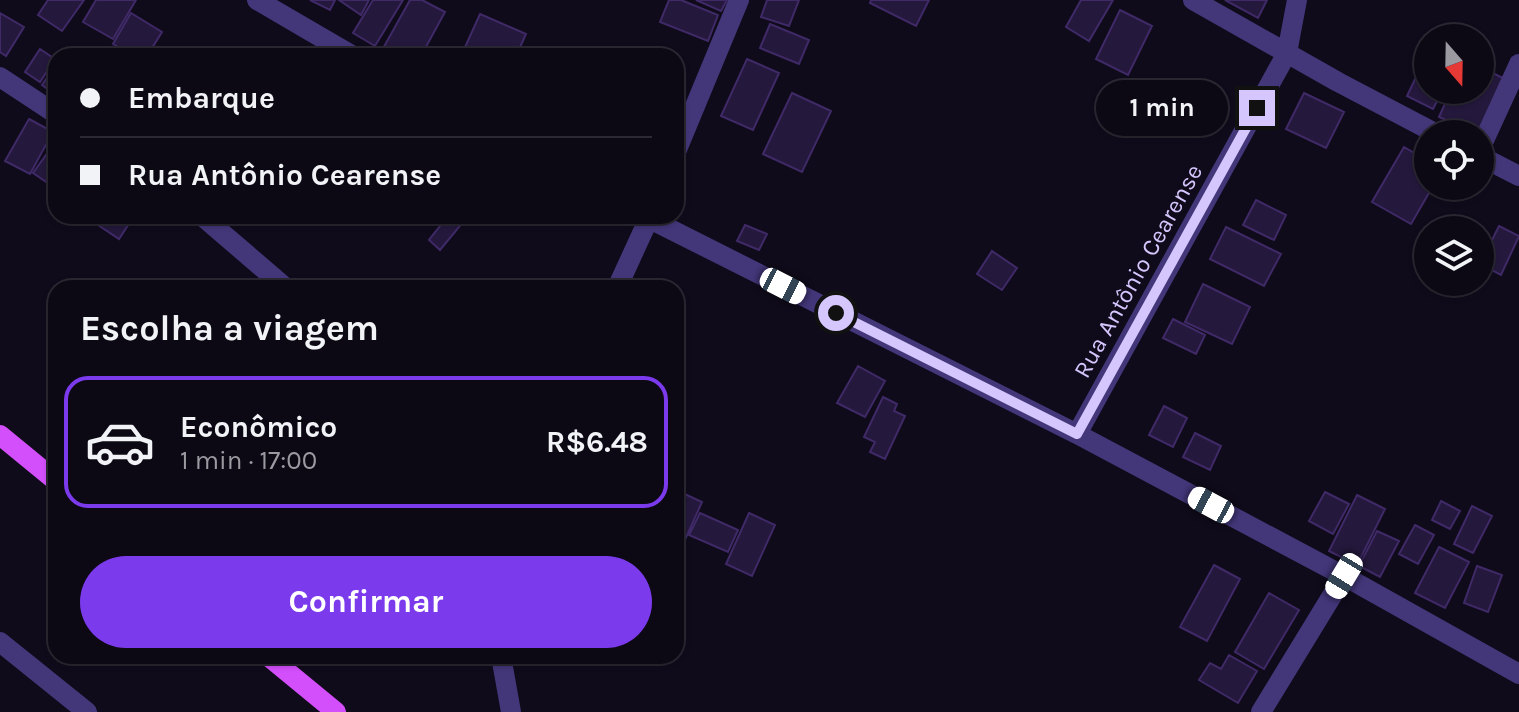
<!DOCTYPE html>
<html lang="pt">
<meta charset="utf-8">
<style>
body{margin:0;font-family:Karla,sans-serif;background:#1a1622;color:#f1f3f6;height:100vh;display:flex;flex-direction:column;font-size:30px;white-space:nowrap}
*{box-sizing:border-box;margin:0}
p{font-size:26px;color:#9a9aa0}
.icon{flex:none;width:44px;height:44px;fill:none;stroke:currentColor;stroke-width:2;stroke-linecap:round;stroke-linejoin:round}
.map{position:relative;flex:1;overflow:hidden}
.details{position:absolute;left:48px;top:280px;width:636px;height:384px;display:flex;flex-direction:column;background:#0c0814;border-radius:24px;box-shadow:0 2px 6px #0004,0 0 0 2px #2c2934}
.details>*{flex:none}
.top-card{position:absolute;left:48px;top:48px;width:636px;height:176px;border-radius:24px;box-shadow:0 2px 6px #0004,0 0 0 2px #2c2934;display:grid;align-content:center;height:176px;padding:0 32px;background:#0c0814}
.needle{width:52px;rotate:160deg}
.buttons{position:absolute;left:1414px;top:24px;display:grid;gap:16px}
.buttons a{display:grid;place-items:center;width:80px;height:80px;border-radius:50%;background:#0c0814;box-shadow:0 2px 6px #0004,0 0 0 2px #2c2934;font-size:40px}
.end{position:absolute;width:36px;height:36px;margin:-18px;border:10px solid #d5c6fe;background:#111;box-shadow:0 0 0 4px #111}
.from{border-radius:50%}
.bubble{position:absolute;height:56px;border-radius:28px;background:#0c0814;box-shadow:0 2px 6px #0004,0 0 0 2px #2c2934;font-size:26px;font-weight:700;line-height:56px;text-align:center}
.car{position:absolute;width:24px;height:48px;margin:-24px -12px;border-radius:10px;box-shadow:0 0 6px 2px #0007;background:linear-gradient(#fff 24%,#345 0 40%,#fff 0 76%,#345 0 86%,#fff 0)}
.top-card b{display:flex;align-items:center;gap:28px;height:76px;font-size:30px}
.top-card b+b{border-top:2px solid #2c2934}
.top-card i{width:20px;height:20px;background:#f1f3f6}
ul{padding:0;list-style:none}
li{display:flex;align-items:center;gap:24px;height:132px;margin:0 16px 12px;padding:0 16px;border:4px solid transparent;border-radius:24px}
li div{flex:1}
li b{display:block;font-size:30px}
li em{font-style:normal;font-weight:700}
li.selected{border-color:#7c3aed}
li>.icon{width:72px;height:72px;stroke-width:1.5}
h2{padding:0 32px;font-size:36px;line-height:96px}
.button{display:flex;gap:16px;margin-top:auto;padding:16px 32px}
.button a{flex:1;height:92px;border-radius:48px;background:#7c3aed;color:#fff;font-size:32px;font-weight:700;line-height:92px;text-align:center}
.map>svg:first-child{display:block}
.building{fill:#24183c;stroke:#3f2a67;stroke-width:2}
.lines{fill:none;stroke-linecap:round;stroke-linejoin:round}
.street{stroke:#43377a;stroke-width:20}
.primary{stroke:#d44ffc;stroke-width:20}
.route{stroke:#d5c6fe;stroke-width:10}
.labels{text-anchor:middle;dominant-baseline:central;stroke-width:7;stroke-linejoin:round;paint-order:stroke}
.street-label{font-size:24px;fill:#d5c6fe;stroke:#100b1b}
</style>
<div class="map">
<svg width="1519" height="712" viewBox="0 0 1519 712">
<rect width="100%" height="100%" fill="#100b1b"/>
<!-- building -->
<path class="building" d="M48 0H84L62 31 38 15Z
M96 0H136L113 39 83 22Z
M310 0H335L330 10Z
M339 0H369L361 15Z
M373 0H403L375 46 353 33Z
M410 0H422L445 12 421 56H389L381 52Z
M669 0H681L718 15 708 41 660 22Z
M696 0H727L721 11Z
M767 0H799L789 26 761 17Z
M871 0H929L916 26 870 3Z
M1081 0H1113L1089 41 1066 27Z
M1225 0H1267L1258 18Z
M1120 10 1152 26 1128 75 1096 59Z
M0 13 24 27 6 56 0 52Z
M131 13 162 32 147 56H134L113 44Z
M480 14 526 34 516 56H461Z
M770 24 809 40 799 64 760 48Z
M40 49 55 59 40 82 25 72Z
M1428 52V90H1443L1433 109 1407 96Z
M747 59 779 73 753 130 721 116Z
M56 65V95L42 85Z
M1480 67 1503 78 1478 134 1439 117 1451 90H1480Z
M792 93 831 111 802 172 763 154Z
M1304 93 1344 112 1326 148 1286 129Z
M29 119 53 132 30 174 5 161Z
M1404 147 1428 161V186H1433L1411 224 1372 202Z
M51 148 56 151 55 188 33 173Z
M1256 200 1286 215 1274 240 1243 225Z
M104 216H134L119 239 98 225Z
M448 216H458L464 221 440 250 429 240Z
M745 225 767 234 759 250 737 241Z
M1499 226 1519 236 1501 275 1480 264Z
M1226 227 1281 254 1264 286 1210 259Z
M992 251 1017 268 1002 290 977 274Z
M1203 284 1250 307 1232 344 1185 322Z
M1173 319 1205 335 1196 354 1163 338Z
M858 366 885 381 865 417 837 403Z
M883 397 897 404 894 411 905 416 885 459 870 452 875 442 864 437Z
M1164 406 1187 418 1173 447 1149 435Z
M1195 433 1221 446 1210 470 1183 457Z
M676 490 702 502 684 542 676 538Z
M1325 492 1349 504 1333 534 1309 521Z
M1357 495 1385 509 1357 565 1329 551Z
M1441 501 1460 511 1450 529 1432 520Z
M1472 506 1492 516 1473 553 1454 544Z
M700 513 738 530 728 552 689 535Z
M749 513 775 525 752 576 726 564Z
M1415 525 1434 535 1418 564 1399 554Z
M1377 531 1399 541 1380 577 1359 566Z
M1439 547 1469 562 1445 608 1415 593Z
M1214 565 1240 579 1207 641 1180 627Z
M1477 566 1502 575 1488 612 1464 603Z
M1269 593 1299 610 1264 669 1235 652Z
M1229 655 1257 671 1238 703 1199 680 1210 663 1221 669Z"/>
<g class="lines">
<!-- street -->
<path class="street" d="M257 0 353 56
M1193 0 1338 82 1437 134
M0 77 56 114
M1480 149 1519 64
M676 152 739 0
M1480 156 1519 176
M202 216 286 288
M644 216 1077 434 1344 576 1519 674
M617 288 650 216
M1077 434 1287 53 1297 0
M0 642 87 712
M501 656 511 712
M1261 712 1344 576"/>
<!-- primary -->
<path class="primary" d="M0 435 56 481
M268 656 336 712"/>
</g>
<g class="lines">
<!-- route -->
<path class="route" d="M836 313 1077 434 1257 108"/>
</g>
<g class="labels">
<!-- street labels -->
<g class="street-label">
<text transform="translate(1138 271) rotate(-61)">Rua Antônio Cearense</text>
</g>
</g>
</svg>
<div class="buttons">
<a><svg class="needle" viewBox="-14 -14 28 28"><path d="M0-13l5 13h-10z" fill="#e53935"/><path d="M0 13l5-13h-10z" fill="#9a9aa0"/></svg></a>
<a><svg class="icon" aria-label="locate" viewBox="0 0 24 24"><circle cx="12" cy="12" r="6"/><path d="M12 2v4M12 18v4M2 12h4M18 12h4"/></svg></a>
<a><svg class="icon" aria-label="layers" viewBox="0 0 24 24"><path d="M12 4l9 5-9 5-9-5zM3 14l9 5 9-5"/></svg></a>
</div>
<i class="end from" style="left:836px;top:313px"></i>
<i class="end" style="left:1257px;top:108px"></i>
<div class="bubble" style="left:1096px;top:80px;width:132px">1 min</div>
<i class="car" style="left:783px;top:286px;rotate:117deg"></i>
<i class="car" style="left:1211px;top:505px;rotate:298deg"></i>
<i class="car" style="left:1344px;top:576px;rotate:211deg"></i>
<div class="top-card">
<b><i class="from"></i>Embarque</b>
<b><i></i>Rua Antônio Cearense</b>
</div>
<section class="details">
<h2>Escolha a viagem</h2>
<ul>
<li class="selected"><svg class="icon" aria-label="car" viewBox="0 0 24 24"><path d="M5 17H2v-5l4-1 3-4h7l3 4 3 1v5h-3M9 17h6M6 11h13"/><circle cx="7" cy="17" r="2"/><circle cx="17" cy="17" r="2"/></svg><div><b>Econômico</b><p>1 min · 17:00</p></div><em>R$6.48</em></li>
</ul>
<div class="button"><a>Confirmar</a></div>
</section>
</div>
